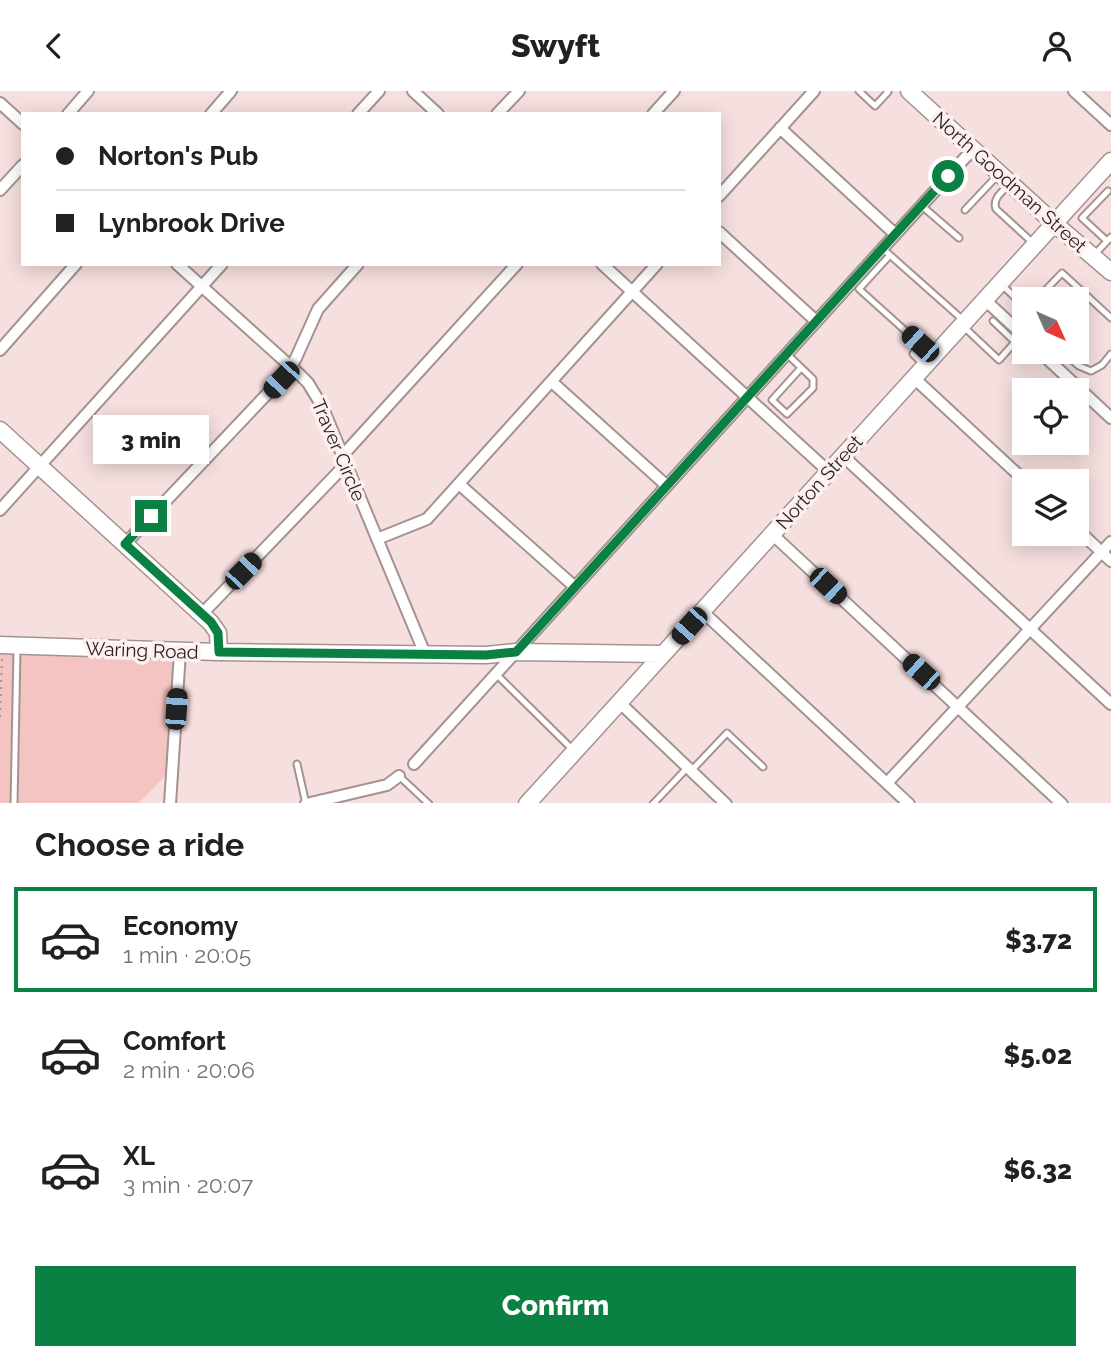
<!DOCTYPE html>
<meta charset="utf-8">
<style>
body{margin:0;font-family:Raleway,sans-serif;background:#f2f2f2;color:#202124;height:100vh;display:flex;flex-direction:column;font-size:26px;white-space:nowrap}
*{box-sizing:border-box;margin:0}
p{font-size:23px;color:#757577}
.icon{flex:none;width:38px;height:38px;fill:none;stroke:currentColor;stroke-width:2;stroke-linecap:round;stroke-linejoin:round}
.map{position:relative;height:712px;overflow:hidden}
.sheet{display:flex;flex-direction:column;background:#fff;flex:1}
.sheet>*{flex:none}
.guide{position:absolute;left:21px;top:21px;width:700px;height:154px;border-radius:0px;box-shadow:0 4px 18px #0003;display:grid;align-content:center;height:154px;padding:0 35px;background:#fff}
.needle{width:46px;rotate:135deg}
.tools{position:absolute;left:1012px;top:196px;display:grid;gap:14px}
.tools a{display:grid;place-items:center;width:77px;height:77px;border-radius:0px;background:#fff;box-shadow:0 4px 18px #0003;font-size:35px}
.end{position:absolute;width:32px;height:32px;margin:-16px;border:9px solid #0b8043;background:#fff;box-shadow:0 0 0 4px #fff}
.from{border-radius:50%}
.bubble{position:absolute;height:49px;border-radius:0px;background:#fff;box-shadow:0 4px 18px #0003;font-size:23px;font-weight:800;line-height:49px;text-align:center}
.car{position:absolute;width:21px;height:42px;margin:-21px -10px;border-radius:9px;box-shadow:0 0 5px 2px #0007;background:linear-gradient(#222 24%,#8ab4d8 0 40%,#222 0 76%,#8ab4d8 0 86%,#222 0)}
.guide b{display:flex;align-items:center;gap:24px;height:66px;font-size:26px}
.guide b+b{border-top:2px solid #e0e0e0}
.guide i{width:18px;height:18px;background:#202124}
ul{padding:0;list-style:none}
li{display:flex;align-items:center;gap:21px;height:105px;margin:0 14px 10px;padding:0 21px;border:4px solid transparent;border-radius:0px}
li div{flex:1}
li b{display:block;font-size:26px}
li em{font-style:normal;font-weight:800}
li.selected{border-color:#0b8043}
li>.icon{width:63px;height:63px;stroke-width:1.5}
h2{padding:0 35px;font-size:32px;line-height:84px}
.button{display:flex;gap:14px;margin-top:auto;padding:14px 35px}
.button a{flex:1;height:80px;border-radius:0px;background:#0b8043;color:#fff;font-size:28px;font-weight:800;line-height:80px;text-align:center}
header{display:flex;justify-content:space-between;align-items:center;height:91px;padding:0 35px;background:#fff;font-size:32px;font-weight:800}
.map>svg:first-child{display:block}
.green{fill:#f4c4c2}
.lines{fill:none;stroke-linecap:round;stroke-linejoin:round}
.lane-casing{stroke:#a59290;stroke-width:9}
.street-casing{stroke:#a59290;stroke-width:14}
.secondary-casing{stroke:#a59290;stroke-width:19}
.path{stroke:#a39392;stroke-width:2;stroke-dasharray:2 5;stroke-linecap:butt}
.lane{stroke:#fff;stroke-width:5}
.street{stroke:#fff;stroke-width:10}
.secondary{stroke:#fff;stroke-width:16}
.route{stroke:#0b8043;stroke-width:9}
.labels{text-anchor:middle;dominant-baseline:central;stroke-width:7;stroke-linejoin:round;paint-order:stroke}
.street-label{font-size:19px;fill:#271f1f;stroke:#fdf0ef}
</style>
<header><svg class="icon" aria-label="back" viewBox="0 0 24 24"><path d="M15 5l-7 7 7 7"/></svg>Swyft<svg class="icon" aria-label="person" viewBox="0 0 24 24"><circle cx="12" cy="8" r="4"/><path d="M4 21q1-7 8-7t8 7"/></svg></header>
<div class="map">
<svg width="1111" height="713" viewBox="0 0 1111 713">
<rect width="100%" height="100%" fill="#f6e0df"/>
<!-- green -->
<path class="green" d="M0 563 167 567 172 569 174 574 166 684 139 712 0 713Z"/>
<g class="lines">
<!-- lane casing -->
<g class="lane-casing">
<path id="lane" d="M859 0 875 15 888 1 887 0
M1010 93C1003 100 992 107 996 118L1033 152
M922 115 959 147
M965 119 997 85
M1107 150 1082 127 1108 100
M882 157 963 229
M890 164 859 198 920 253 913 263 922 272
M1094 164 1111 146
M1001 193 1024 215
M1037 208 1062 182 1111 227
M964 236 999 269 1015 251 993 230
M1063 261 1079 275 1091 280 1102 274 1111 263
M787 263 813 288V297L787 323 772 309 801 277
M496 583 572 658
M297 673 306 713
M691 680 727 642 763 676
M399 685 429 713
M14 713 17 558
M653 713 688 676"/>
</g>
<!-- street casing -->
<g class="street-casing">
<path id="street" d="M413 0 438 23
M1074 0 1111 34
M0 12 23 33
M68 23 88 0
M211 23 231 0
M358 23 379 0
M497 23 519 0
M653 23 674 0
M780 37 895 143
M0 99 23 74
M719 105 814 0
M719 141 816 230
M177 173 299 283 308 292 322 315 425 563
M602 173 829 381
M985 209 1024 245
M0 259 76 173
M1040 261 1111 327
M914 287 1025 390
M552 291 667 395
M343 364 517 173
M843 365 1111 613
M459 393 575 496
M0 419 222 173
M1076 437 1111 470
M772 443 1062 713
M377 448 427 428 657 173
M125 453 286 283 296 267 318 218 358 173
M702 520 909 713
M202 523 346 373
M619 611 726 713
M414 673 973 58
M887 692 1111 451
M170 713 180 561
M306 713 387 694 399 685"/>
</g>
<!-- secondary casing -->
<g class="secondary-casing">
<path id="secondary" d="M909 0 1055 133 1111 181
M0 339 211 532 218 542 219 561
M0 554 219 561 486 564 516 561 662 563
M527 713 1111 70"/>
</g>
<!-- path -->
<path class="path" d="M0 626 2 568"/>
<!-- lane -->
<use href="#lane" class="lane"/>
<!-- street -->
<use href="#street" class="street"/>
<!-- secondary -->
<use href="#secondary" class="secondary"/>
</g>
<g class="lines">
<!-- route -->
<path class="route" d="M151 425 125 453 211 531 218 542 219 561 486 564 516 561 948 85"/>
</g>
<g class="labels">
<!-- street labels -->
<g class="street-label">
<text transform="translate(1010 91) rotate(42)">North Goodman Street</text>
<text transform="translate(339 359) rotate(67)">Traver Circle</text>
<text transform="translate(819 391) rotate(-48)">Norton Street</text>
<text transform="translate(142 559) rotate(2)">Waring Road</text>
</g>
</g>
</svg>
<div class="tools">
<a><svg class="needle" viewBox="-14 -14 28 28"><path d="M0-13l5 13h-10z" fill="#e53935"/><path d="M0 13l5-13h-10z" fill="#757577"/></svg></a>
<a><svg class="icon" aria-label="locate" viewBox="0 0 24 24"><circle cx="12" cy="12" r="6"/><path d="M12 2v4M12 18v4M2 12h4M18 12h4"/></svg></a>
<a><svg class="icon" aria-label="layers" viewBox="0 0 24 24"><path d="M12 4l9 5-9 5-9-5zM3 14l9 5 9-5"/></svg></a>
</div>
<i class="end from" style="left:948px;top:85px"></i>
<i class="end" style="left:151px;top:425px"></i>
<div class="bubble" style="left:93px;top:324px;width:116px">3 min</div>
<i class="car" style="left:920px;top:253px;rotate:312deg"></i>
<i class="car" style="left:281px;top:289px;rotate:223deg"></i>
<i class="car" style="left:243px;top:480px;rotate:44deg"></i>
<i class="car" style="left:828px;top:495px;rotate:133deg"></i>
<i class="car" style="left:689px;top:535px;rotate:222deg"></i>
<i class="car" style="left:921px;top:581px;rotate:312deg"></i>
<i class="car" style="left:176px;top:618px;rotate:4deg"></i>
<div class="guide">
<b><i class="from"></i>Norton's Pub</b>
<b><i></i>Lynbrook Drive</b>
</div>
</div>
<section class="sheet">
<h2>Choose a ride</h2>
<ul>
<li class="selected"><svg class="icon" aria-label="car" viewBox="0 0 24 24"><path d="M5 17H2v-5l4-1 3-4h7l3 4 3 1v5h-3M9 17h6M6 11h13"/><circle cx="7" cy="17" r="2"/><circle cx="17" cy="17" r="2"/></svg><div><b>Economy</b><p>1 min · 20:05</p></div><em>$3.72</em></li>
<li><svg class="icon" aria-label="car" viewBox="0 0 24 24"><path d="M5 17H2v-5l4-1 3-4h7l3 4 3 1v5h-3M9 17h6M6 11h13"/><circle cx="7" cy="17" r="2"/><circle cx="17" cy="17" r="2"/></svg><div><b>Comfort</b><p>2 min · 20:06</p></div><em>$5.02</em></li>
<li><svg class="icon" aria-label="car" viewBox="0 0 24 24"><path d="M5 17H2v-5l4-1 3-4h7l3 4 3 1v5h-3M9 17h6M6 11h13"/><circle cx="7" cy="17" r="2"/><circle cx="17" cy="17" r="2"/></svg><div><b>XL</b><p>3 min · 20:07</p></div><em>$6.32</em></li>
</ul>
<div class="button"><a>Confirm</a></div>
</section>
